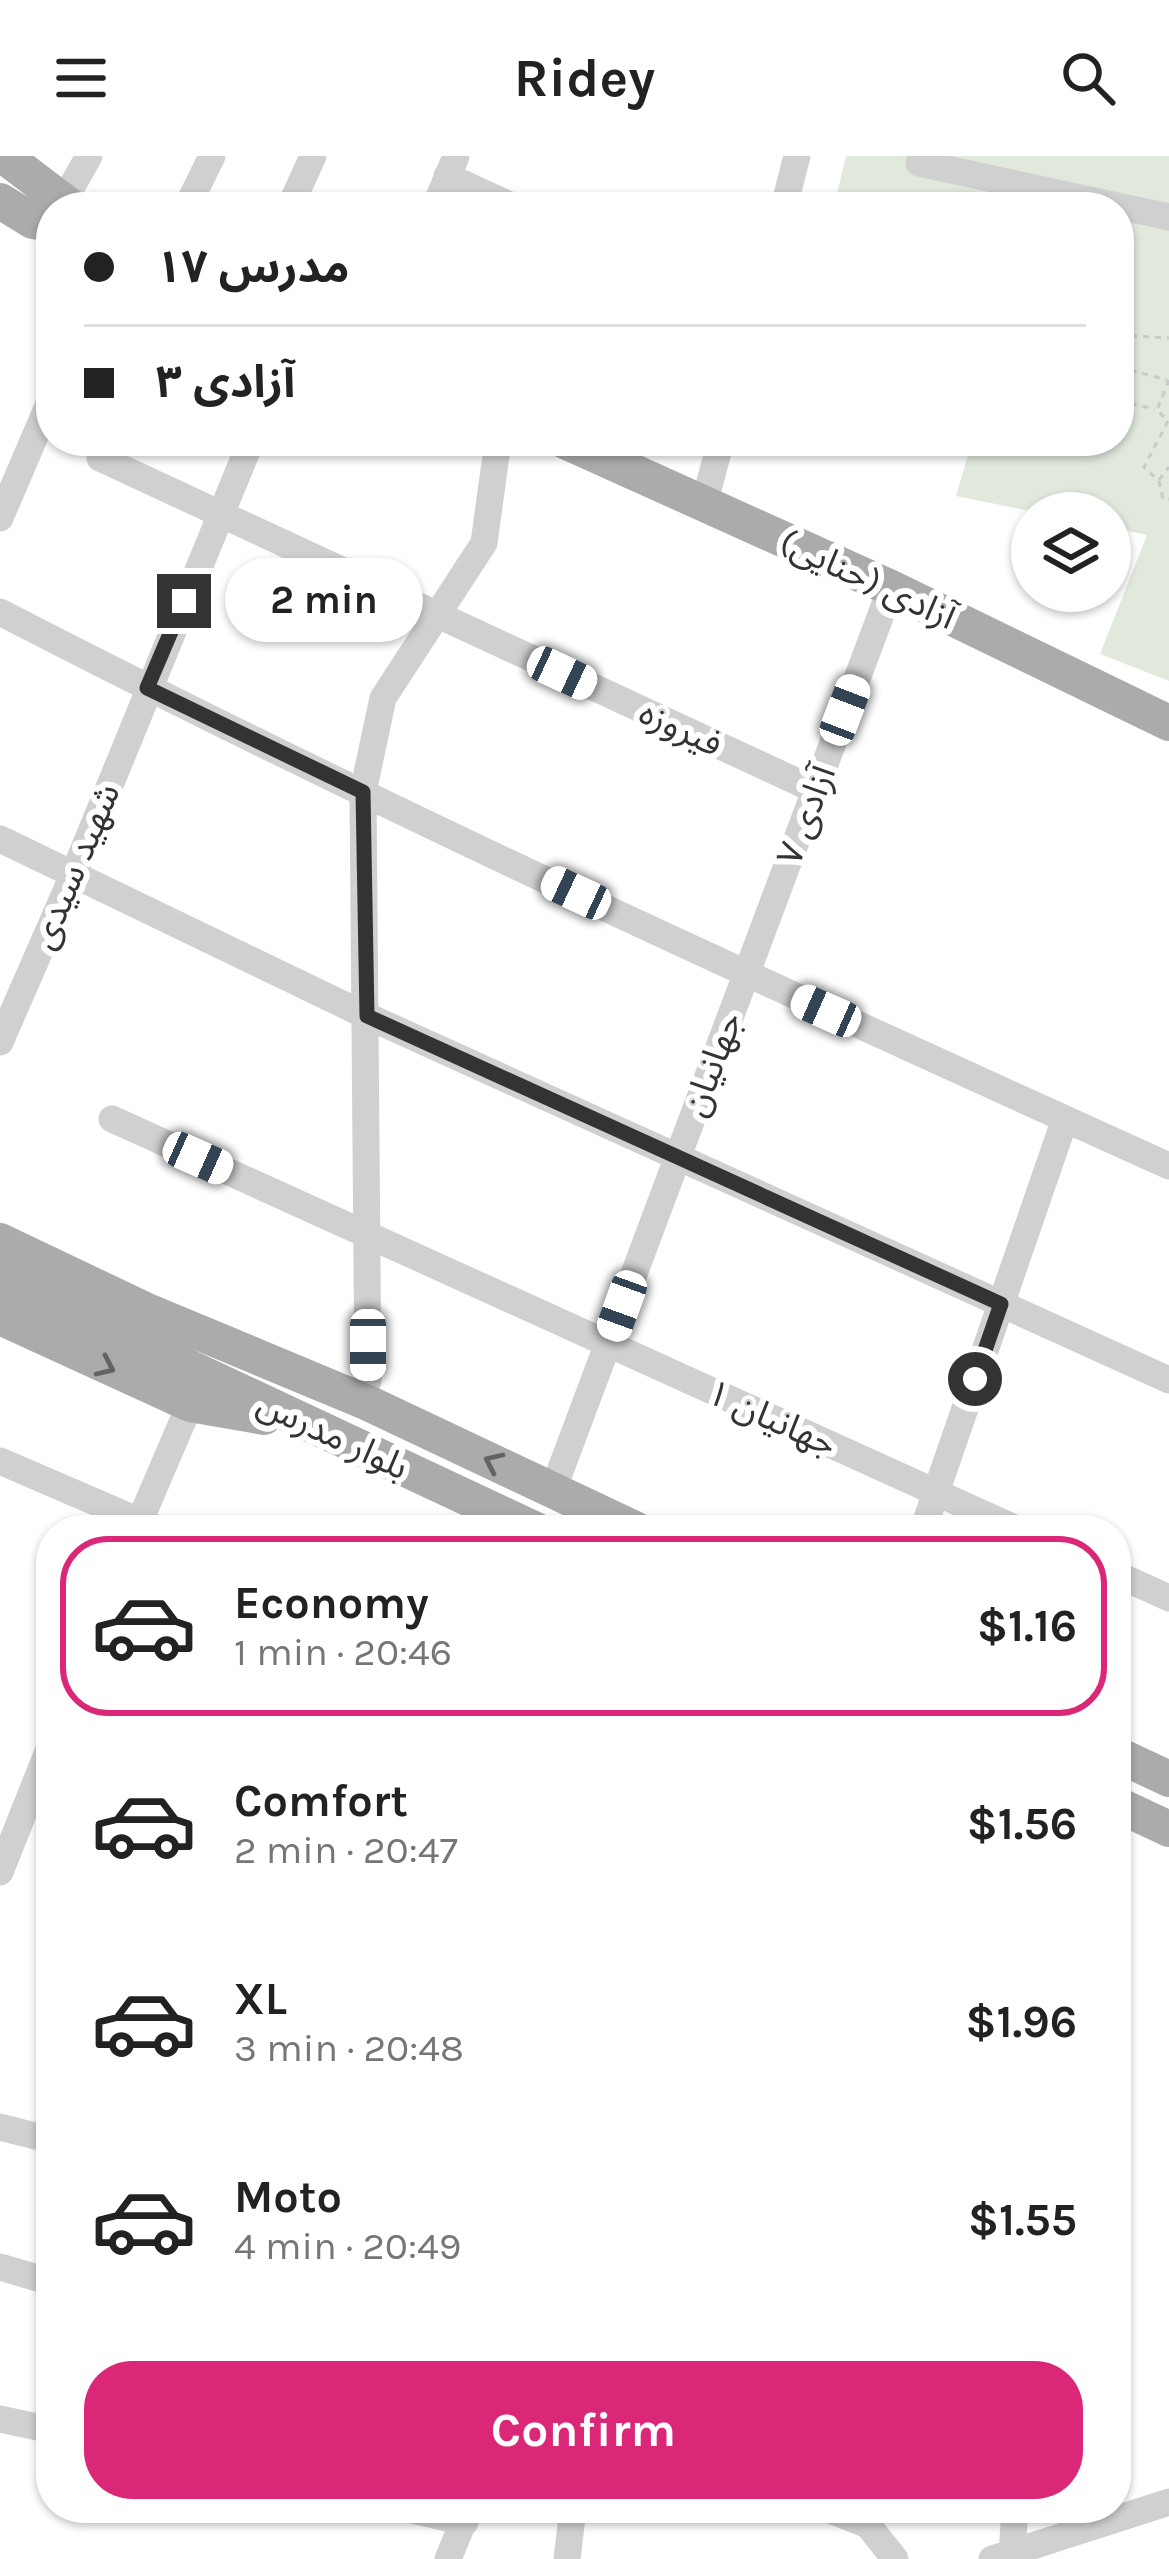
<!DOCTYPE html>
<meta charset="utf-8">
<style>
body{margin:0;font-family:Karla,"Noto Sans Arabic",sans-serif;background:#f2f2f2;color:#222;height:100vh;display:flex;flex-direction:column;font-size:45px;white-space:nowrap}
*{box-sizing:border-box;margin:0}
p{font-size:39px;color:#767676}
.icon{flex:none;width:66px;height:66px;fill:none;stroke:currentColor;stroke-width:2;stroke-linecap:round;stroke-linejoin:round}
.map{position:relative;flex:1;overflow:hidden}
.sheet{position:absolute;left:36px;top:1359px;width:1095px;height:1008px;display:flex;flex-direction:column;background:#fff;border-radius:48px;box-shadow:0 3px 9px #0004}
.sheet>*{flex:none}
.guide{position:absolute;left:36px;top:36px;width:1098px;height:264px;border-radius:48px;box-shadow:0 3px 9px #0004;display:grid;align-content:center;height:264px;padding:0 48px;background:#fff}
.buttons{position:absolute;left:1011px;top:336px;display:grid;gap:24px}
.buttons a{display:grid;place-items:center;width:120px;height:120px;border-radius:50%;background:#fff;box-shadow:0 3px 9px #0004;font-size:60px}
.end{position:absolute;width:54px;height:54px;margin:-27px;border:15px solid #333;background:#fff;box-shadow:0 0 0 6px #fff}
.from{border-radius:50%}
.bubble{position:absolute;height:84px;border-radius:42px;background:#fff;box-shadow:0 3px 9px #0004;font-size:39px;font-weight:700;line-height:84px;text-align:center}
.car{position:absolute;width:36px;height:72px;margin:-36px -18px;border-radius:15px;box-shadow:0 0 9px 3px #0007;background:linear-gradient(#fff 24%,#345 0 40%,#fff 0 76%,#345 0 86%,#fff 0)}
.guide b{display:flex;align-items:center;gap:42px;height:114px;font-size:45px}
.guide b+b{border-top:3px solid #e0e0e0}
.guide i{width:30px;height:30px;background:#222}
ul{padding:21px 0 0;list-style:none}
li{display:flex;align-items:center;gap:36px;height:180px;margin:0 24px 18px;padding:0 24px;border:6px solid transparent;border-radius:48px}
li div{flex:1}
li b{display:block;font-size:45px}
li em{font-style:normal;font-weight:700}
li.active{border-color:#db2777}
li>.icon{width:108px;height:108px;stroke-width:1.5}
.cta{display:flex;gap:24px;margin-top:auto;padding:24px 48px}
.cta a{flex:1;height:138px;border-radius:48px;background:#db2777;color:#fff;font-size:48px;font-weight:700;line-height:138px;text-align:center}
header{display:flex;justify-content:space-between;align-items:center;height:156px;padding:0 48px;background:#fff;font-size:54px;font-weight:700}
.map>svg:first-child{display:block}
.green{fill:#e1e9dd}
.lines{fill:none;stroke-linecap:round;stroke-linejoin:round}
.path{stroke:#cacaca;stroke-width:3;stroke-dasharray:6 6;stroke-linecap:butt}
.minor{stroke:#d0d0d0;stroke-width:27}
.major{stroke:#ababab;stroke-width:36}
.oneway{stroke:#636363}
.route{stroke:#333;stroke-width:15}
.labels{text-anchor:middle;dominant-baseline:central;stroke-width:12;stroke-linejoin:round;paint-order:stroke}
.street-label{font-size:36px;fill:#333;stroke:#fff}
</style>
<header><svg class="icon" aria-label="menu" viewBox="0 0 24 24"><path d="M4 6h16M4 12h16M4 18h16"/></svg>Ridey<svg class="icon" aria-label="search" viewBox="0 0 24 24"><circle cx="10" cy="10" r="6"/><path d="M15 15l6 6"/></svg></header>
<div class="map">
<svg width="1169" height="2403" viewBox="0 0 1169 2403">
<rect width="100%" height="100%" fill="#fff"/>
<!-- green -->
<path class="green" d="M846 0H1169V525L1100 498 1147 379 1110 371V357H1040L956 340 972 285H1119V51H834Z"/>
<g class="lines">
<!-- path -->
<path class="path" d="M1119 179 1169 182
M1119 211 1167 224
M1169 224 1157 254 1168 265 1144 311 1159 325 1163 343H1169
M1119 245 1155 253
M1159 324 1169 311"/>
<!-- minor -->
<path class="minor" d="M919 7 1169 61
M447 20 514 51
M63 46 89 0
M187 51 212 0
M290 51 313 0
M435 51 456 0
M784 51 797 0
M100 302 815 634
M704 348 721 285
M0 362 51 243
M0 456C383 654 776 832 1169 1010
M0 683 367 860 1169 1224
M0 886 74 717 251 285
M112 963 1019 1374
M368 1225 363 636 383 542 484 387 498 285
M0 1305 160 1374
M553 1334 891 432
M136 1374 190 1248
M923 1374 1065 963
M1116 1418 1169 1442
M0 1716 51 1588
M0 1971 51 1984
M0 2111 51 2126
M0 2263 51 2274
M403 2352 465 2366
M825 2352 868 2369 895 2403
M1012 2399 1015 2352
M448 2403 469 2352
M567 2403 573 2352
M992 2403 1169 2346"/>
<!-- major -->
<path class="major" d="M4 0 71 51
M0 45 33 65 51 68
M565 285 891 432 1169 567
M0 1085 145 1154 368 1247 637 1374
M0 1123 536 1374
M0 1161 190 1248 264 1261
M1116 1598 1169 1623
M1116 1648 1169 1673"/>
</g>
<!-- one-way arrows -->
<defs><path id="oneway-chevron" d="M-2-3.5L2.5 0L-2 3.5" fill="none" stroke-width="1.6" stroke-linecap="round" stroke-linejoin="round" transform="scale(3)"/></defs>
<g class="oneway">
<use href="#oneway-chevron" transform="translate(106 1211) rotate(25)"/>
<use href="#oneway-chevron" transform="translate(493 1306) rotate(-155)"/>
</g>
<g class="lines">
<!-- route -->
<path class="route" d="M184 445 147 532 363 636 367 860 1001 1148 975 1223"/>
</g>
<g class="labels">
<!-- street labels -->
<g class="street-label">
<text transform="translate(868 423) rotate(25)">آزادی (حنایی)</text>
<text transform="translate(681 572) rotate(25)">فیروزه</text>
<text transform="translate(806 659) rotate(-69)">آزادی ۷</text>
<text transform="translate(75 710) rotate(-67)">شهید سیدی</text>
<text transform="translate(712 908) rotate(-69)">جهانیان</text>
<text transform="translate(772 1262) rotate(24)">جهانیان ۱</text>
<text transform="translate(333 1279) rotate(25)">بلوار مدرس</text>
</g>
</g>
</svg>
<div class="buttons">
<a><svg class="icon" aria-label="layers" viewBox="0 0 24 24"><path d="M12 4l9 5-9 5-9-5zM3 14l9 5 9-5"/></svg></a>
</div>
<i class="end from" style="left:975px;top:1223px"></i>
<i class="end" style="left:184px;top:445px"></i>
<div class="bubble" style="left:225px;top:402px;width:198px">2 min</div>
<i class="car" style="left:562px;top:517px;rotate:115deg"></i>
<i class="car" style="left:845px;top:554px;rotate:21deg"></i>
<i class="car" style="left:576px;top:737px;rotate:295deg"></i>
<i class="car" style="left:826px;top:855px;rotate:294deg"></i>
<i class="car" style="left:198px;top:1002px;rotate:114deg"></i>
<i class="car" style="left:622px;top:1150px;rotate:200deg"></i>
<i class="car" style="left:368px;top:1189px;rotate:180deg"></i>
<div class="guide">
<b><i class="from"></i>مدرس ۱۷</b>
<b><i></i>آزادی ۳</b>
</div>
<section class="sheet">
<ul>
<li class="active"><svg class="icon" aria-label="car" viewBox="0 0 24 24"><path d="M5 17H2v-5l4-1 3-4h7l3 4 3 1v5h-3M9 17h6M6 11h13"/><circle cx="7" cy="17" r="2"/><circle cx="17" cy="17" r="2"/></svg><div><b>Economy</b><p>1 min · 20:46</p></div><em>$1.16</em></li>
<li><svg class="icon" aria-label="car" viewBox="0 0 24 24"><path d="M5 17H2v-5l4-1 3-4h7l3 4 3 1v5h-3M9 17h6M6 11h13"/><circle cx="7" cy="17" r="2"/><circle cx="17" cy="17" r="2"/></svg><div><b>Comfort</b><p>2 min · 20:47</p></div><em>$1.56</em></li>
<li><svg class="icon" aria-label="car" viewBox="0 0 24 24"><path d="M5 17H2v-5l4-1 3-4h7l3 4 3 1v5h-3M9 17h6M6 11h13"/><circle cx="7" cy="17" r="2"/><circle cx="17" cy="17" r="2"/></svg><div><b>XL</b><p>3 min · 20:48</p></div><em>$1.96</em></li>
<li><svg class="icon" aria-label="car" viewBox="0 0 24 24"><path d="M5 17H2v-5l4-1 3-4h7l3 4 3 1v5h-3M9 17h6M6 11h13"/><circle cx="7" cy="17" r="2"/><circle cx="17" cy="17" r="2"/></svg><div><b>Moto</b><p>4 min · 20:49</p></div><em>$1.55</em></li>
</ul>
<div class="cta"><a>Confirm</a></div>
</section>
</div>
